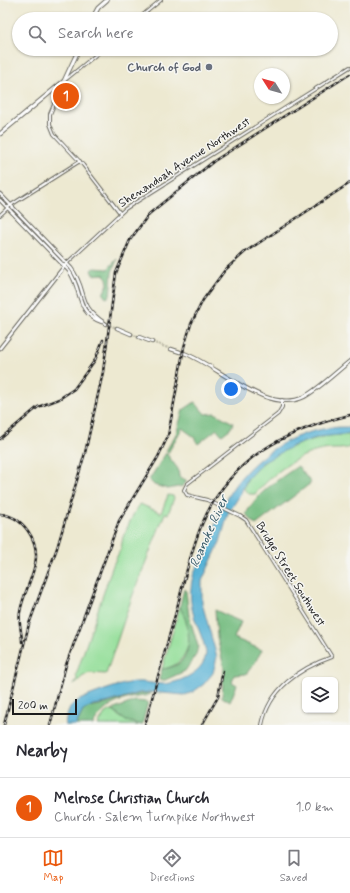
<!DOCTYPE html>
<meta charset="utf-8">
<style>
:root{--surface:#fff;--page:#f2f2f3;--text:#2b2b33;--muted:#7c7c81;--line:#e1e1e2;--accent:#ea580c}
body{margin:0;font-family:Mynerve,sans-serif;background:var(--page);color:var(--text)}
.controls{position:absolute;right:12px;bottom:12px;display:grid;overflow:hidden;border-radius:6px;box-shadow:0 1px 3px #0004}
.controls button{width:36px;height:36px;display:grid;place-items:center;padding:0;border:0;border-bottom:1px solid var(--line);background:var(--surface);color:var(--text);font:20px sans-serif}
.compass{position:absolute;left:254px;top:68px;width:36px;height:36px;border-radius:50%;background:var(--surface);box-shadow:0 1px 3px #0004;rotate:307deg}
.scale{position:absolute;left:12px;bottom:10px;width:65px;box-sizing:border-box;padding-left:4px;border:2px solid #1c1c1c;border-top:0;font-size:11px;line-height:14px;white-space:nowrap;color:#1c1c1c;-webkit-text-stroke:3px #f6f6f2;paint-order:stroke}
.you{position:absolute;left:231px;top:389px;width:14px;height:14px;margin:-10px;border:3px solid #fff;border-radius:50%;background:#1a73e8;box-shadow:0 0 0 6px #1a73e833}
.badge{display:grid;place-items:center;width:26px;height:26px;border-radius:50%;background:var(--accent);color:#fff;font-size:13px;font-weight:700}
.pin{position:absolute;translate:-50% -50%;border:2px solid #fff;box-shadow:0 1px 4px #0006}
.list{margin:0;padding:0;list-style:none}
h2{display:flex;justify-content:space-between;align-items:center;height:52px;margin:0;padding:0 16px;font-size:17px}
h2 small{font-size:13px;font-weight:400;color:var(--muted)}
.list li{display:grid;grid-template-columns:26px 1fr auto;gap:12px;align-items:center;box-sizing:border-box;height:60px;padding:0 16px;border-top:1px solid var(--line)}
.list b{display:block;font-size:15px;white-space:nowrap}
.list p{margin:0;font-size:13px;white-space:nowrap;color:var(--muted)}
.list em{font-size:13px;font-style:normal;color:var(--muted)}
.icon{flex:none;width:22px;height:22px;fill:none;stroke:currentColor;stroke-width:2;stroke-linecap:round;stroke-linejoin:round}
.map{position:relative;flex:none;width:350px;height:725px;overflow:hidden}
.search{position:absolute;background:var(--surface);box-shadow:0 1px 3px #0004;left:12px;right:12px;top:12px;height:44px;display:flex;align-items:center;gap:10px;box-sizing:border-box;padding:0 14px;border-radius:22px;color:var(--muted);font-size:15px}
.sheet{height:112px;background:var(--surface)}
nav{display:flex;justify-content:space-around;align-items:center;box-sizing:border-box;height:56px;border-top:1px solid var(--line);background:var(--surface);font-size:11px;color:var(--muted)}
nav a{display:grid;justify-items:center;gap:2px}
nav .on{color:var(--accent)}
.map>svg:first-child{display:block}
.green{fill:#96df9b;stroke:#597e5c}
.forest{fill:#78be83;stroke:#4a6d50}
.water{fill:#58b2d6;stroke:#3a6779}
.lines{fill:none;stroke-linecap:round;stroke-linejoin:round}
.secondary-tunnel{stroke:#c3c0ad;stroke-width:2.5;stroke-dasharray:2.5 1;stroke-linecap:butt}
.tertiary-casing{stroke:#65645b;stroke-width:4}
.secondary-casing{stroke:#65645b;stroke-width:4.5}
.primary-casing{stroke:#65645b;stroke-width:5}
.tertiary{stroke:#fff;stroke-width:2}
.secondary{stroke:#fff;stroke-width:2.5}
.primary{stroke:#fff;stroke-width:3}
.rail-casing{stroke:#1c1c1c;stroke-width:2.5}
.rail{stroke:#f6f6f2;stroke-width:1;stroke-dasharray:3;stroke-linecap:butt}
.worship-dot{fill:#6b7280;stroke:#f6f6f2;stroke-width:1.5}
.labels{text-anchor:middle;stroke-width:3;stroke-linejoin:round;paint-order:stroke}
.worship-label{font-size:12px;font-weight:bold;fill:#5b616d;stroke:#f6f6f2;text-anchor:end}
.street-label{font-size:12px;fill:#1c1c1c;stroke:#f6f6f2}
.water-label{font-size:13px;font-style:italic;fill:#345866;stroke:#f6f6f2}
</style>
<div class="map">
<svg width="350" height="725" viewBox="0 0 350 725">
<rect width="100%" height="100%" fill="#f6f6f2"/>
<filter id="ink" filterUnits="userSpaceOnUse"><feTurbulence type="fractalNoise" baseFrequency=".025" numOctaves="2"/><feDisplacementMap in="SourceGraphic" scale="8" xChannelSelector="R" yChannelSelector="G"/><feConvolveMatrix kernelMatrix="1 2 1 2 8 2 1 2 1" color-interpolation-filters="sRGB"/></filter>
<filter id="wash" filterUnits="userSpaceOnUse"><feTurbulence type="fractalNoise" baseFrequency=".012" numOctaves="4" result="noise"/><feDisplacementMap in="SourceGraphic" scale="16" xChannelSelector="R" yChannelSelector="G"/><feGaussianBlur stdDeviation="0.9" result="paint"/><feColorMatrix in="noise" values="0 0 0 0 0 0 0 0 0 0 0 0 0 0 0 0 0 1.4 0 .05"/><feComposite in="paint" operator="in"/></filter>
<g filter="url(#wash)">
<rect width="100%" height="100%" fill="#ede9d1"/>
<path class="green" d="M350,435V447L347,448C339,450 331,448 323,450C295,455 273,474 255,494H249L244,489C247,463 297,443 319,438C329,435 340,435 350,435Z
M168,495L173,496L174,498L168,514L165,513L132,597L106,674L89,673L82,677L74,685L77,679L76,675L113,565L121,548L123,537L133,515L140,504L161,513Z
M180,606C196,627 192,666 162,669Z
M112,710L120,717L138,725H98L105,713Z"/>
<path class="forest" d="M117,259L112,272L110,296L106,298L103,294L108,284L107,278L103,274L93,275L91,270L94,268L108,269Z
M195,402L205,414L215,413L233,423L231,428L222,435L217,429L198,444L193,436L182,428L168,453L166,451L176,434L183,410Z
M166,453L178,469L179,477L186,480V482L183,486L168,489L154,485L149,480Z
M298,466L311,483L256,525L246,514C256,493 279,479 298,466Z
M184,589L186,591L189,616L198,646L196,655L185,671L163,681L159,680L162,669C189,667 192,644 186,622C185,617 180,609 180,605C181,600 183,594 184,589Z
M215,610L241,622L234,638L262,650L254,664L246,674L234,675L232,682L237,685L230,702L222,697L224,668L217,637Z
M152,693C148,696 143,696 137,697C117,700 103,707 93,725H76L83,711L87,707L106,704L139,694Z
M135,701L148,702L142,725L126,721L112,710Z"/>
<path class="water" d="M350,427V434L319,437L293,446L262,463L247,479L240,495L228,514L220,542L202,581V603L217,657L213,673L204,684L193,692L185,695L150,692L139,693L106,703L93,705L83,711L76,725H65C66,718 68,710 72,705C78,698 125,682 135,682C144,681 153,684 163,684C180,683 206,671 206,652C201,629 188,613 191,588C193,566 201,563 208,546C214,531 217,515 225,501C249,456 299,425 350,427Z"/>
</g>
<g filter="url(#ink)">
<g class="lines">
<path class="secondary-tunnel" d="M106,324L117,328
M131,334L139,337
M152,342L171,349"/>
<defs>
<path id="tertiary" d="M138,19L161,0
M103,49L64,81L50,114V124L54,134L83,165L120,213
M0,215L11,205L80,161
M67,263L125,209L350,67
M262,725C269,689 300,668 332,657L246,520L240,516L207,500L187,495L184,490L187,484L278,414L282,407V400"/>
<path id="secondary" d="M0,194L71,268C89,292 75,304 106,324
M0,200L69,271C83,290 75,313 102,322
M117,328L131,334
M139,337L152,342
M0,348L67,263
M171,349L180,352
M184,353C217,365 267,415 304,397C320,388 335,373 350,361"/>
<path id="primary" d="M92,19L98,8L107,0
M0,134L64,81L79,49"/>
</defs>
<use href="#tertiary" class="tertiary-casing"/>
<use href="#secondary" class="secondary-casing"/>
<use href="#primary" class="primary-casing"/>
<use href="#tertiary" class="tertiary"/>
<use href="#secondary" class="secondary"/>
<use href="#primary" class="primary"/>
<defs>
<path id="rail" d="M0,439L38,407L59,399L74,389L95,360L103,340
M0,514C12,515 21,521 28,531C48,559 25,583 20,612C18,622 22,632 22,642
M4,725L29,624L57,548L85,453L103,372L116,273L130,240L149,214L214,161L350,74
M50,725L66,665L119,521L158,457L168,436L184,347L191,324L203,300L225,270L245,252L350,183
M145,725C155,686 166,647 177,608C184,580 191,550 202,524C230,458 284,431 350,415
M202,725L218,697L223,671"/>
</defs>
<use href="#rail" class="rail-casing"/>
<use href="#rail" class="rail"/>
</g>
</g>
<circle class="worship-dot" cx="209" cy="67" r="4"/>
<g class="labels">
<g class="worship-label">
<text x="201" y="71">Church of God</text>
</g>
<g class="street-label">
<text transform="translate(184 162) rotate(-33)" y="4">Shenandoah Avenue Northwest</text>
<text transform="translate(291 574) rotate(58)" y="4">Bridge Street Southwest</text>
</g>
<g class="water-label">
<text transform="translate(208 531) rotate(-66)" y="5">Roanoke River</text>
</g>
</g>
</svg>
<div class="controls">
<button><svg class="icon" aria-label="layers" viewBox="0 0 24 24"><path d="M12 4l9 5-9 5-9-5zM3 14l9 5 9-5"/></svg></button>
</div>
<svg class="compass" viewBox="-18 -18 36 36"><path d="M0-13l5 13h-10z" fill="#e53935"/><path d="M0 13l5-13h-10z" fill="#7c7c81"/></svg>
<div class="scale">200 m</div>
<div class="you"></div>
<div class="pin badge" style="left:66px;top:96px">1</div>
<div class="search"><svg class="icon" aria-label="search" viewBox="0 0 24 24"><circle cx="10" cy="10" r="6"/><path d="M15 15l6 6"/></svg>Search here</div>
</div>
<section class="sheet">
<h2>Nearby<small></small></h2>
<ul class="list">
<li><span class="badge">1</span><div><b>Melrose Christian Church</b><p>Church · Salem Turnpike Northwest</p></div><em>1.0 km</em></li>
</ul>
</section>
<nav>
<a class="on"><svg class="icon" aria-label="map" viewBox="0 0 24 24"><path d="M3 6l6-2 6 2 6-2v14l-6 2-6-2-6 2zM9 4v14M15 6v14"/></svg>Map</a>
<a><svg class="icon" aria-label="directions" viewBox="0 0 24 24"><path d="M12 3l9 9-9 9-9-9zM9 14v-3h6M13 9l2 2-2 2"/></svg>Directions</a>
<a><svg class="icon" aria-label="saved" viewBox="0 0 24 24"><path d="M7 4h10v16l-5-4-5 4z"/></svg>Saved</a>
</nav>
